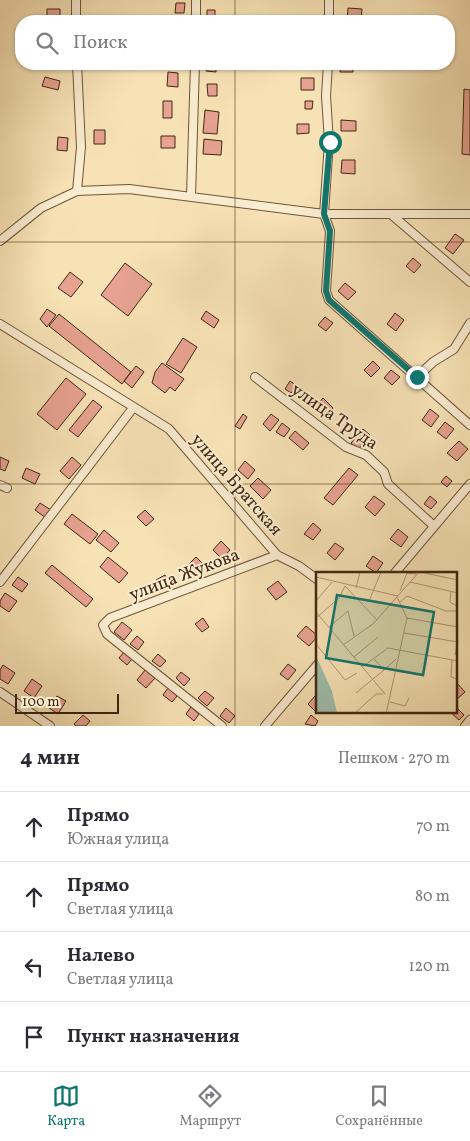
<!DOCTYPE html>
<html lang="ru">
<meta charset="utf-8">
<style>
:root{--surface:#fff;--page:#f2f2f3;--text:#2b2b33;--muted:#7c7c81;--line:#e1e1e2;--accent:#0f766e}
body{margin:0;font-family:Vollkorn,serif;background:var(--page);color:var(--text)}
.scale{position:absolute;left:15px;bottom:12px;width:104px;box-sizing:border-box;padding-left:5px;border:2px solid #402810;border-top:0;font-size:14px;line-height:18px;white-space:nowrap;color:#402810;-webkit-text-stroke:4px #faecd0;paint-order:stroke}
.stop{position:absolute;width:15px;height:15px;margin:-11px;border:4px solid #0f766e;border-radius:50%;background:#fff}
.stop.end{background:#0f766e;border-color:#fff;box-shadow:0 1px 5px #0008}
.list{margin:0;padding:0;list-style:none}
h2{display:flex;justify-content:space-between;align-items:center;height:65px;margin:0;padding:0 20px;font-size:21px}
h2 small{font-size:16px;font-weight:400;color:var(--muted)}
.list li{display:grid;grid-template-columns:32px 1fr auto;gap:15px;align-items:center;box-sizing:border-box;height:70px;padding:0 20px;border-top:1px solid var(--line)}
.list b{display:block;font-size:19px;white-space:nowrap}
.list p{margin:0;font-size:16px;white-space:nowrap;color:var(--muted)}
.list em{font-size:16px;font-style:normal;color:var(--muted)}
.icon{flex:none;width:28px;height:28px;fill:none;stroke:currentColor;stroke-width:2;stroke-linecap:round;stroke-linejoin:round}
.map{position:relative;flex:none;width:470px;height:726px;overflow:hidden}
.search{position:absolute;background:var(--surface);box-shadow:0 1px 4px #0004;left:15px;right:15px;top:15px;height:55px;display:flex;align-items:center;gap:12px;box-sizing:border-box;padding:0 18px;border-radius:20px;color:var(--muted);font-size:19px}
.sheet{height:345px;background:var(--surface)}
nav{display:flex;justify-content:space-around;align-items:center;box-sizing:border-box;height:70px;border-top:1px solid var(--line);background:var(--surface);font-size:14px;color:var(--muted)}
nav a{display:grid;justify-items:center;gap:2px}
nav .on{color:var(--accent)}
.map>svg:first-child{display:block}
.building{fill:#e7a291;stroke:#402810}
.lines{fill:none;stroke-linecap:round;stroke-linejoin:round}
.street-casing{stroke:#6e563a;stroke-width:10}
.street{stroke:#faecd0;stroke-width:8}
.route{stroke:#0f766e;stroke-width:6}
.grid{fill:none;stroke:#402810;stroke-width:1;stroke-opacity:0.55}
.labels{text-anchor:middle;stroke-width:4;stroke-linejoin:round;paint-order:stroke}
.street-label{font-size:18px;fill:#402810;stroke:#faecd0}
.inset-road{fill:none;stroke:#ae9874;stroke-width:1}
.view{fill:#0f766e;fill-opacity:0.15;stroke:#0f766e;stroke-width:2.5}
.inset-edge{fill:none;stroke:#402810;stroke-width:2.5}
</style>
<div class="map">
<svg width="470" height="726" viewBox="0 0 470 726">
<rect width="100%" height="100%" fill="#f7e2b6"/>
<filter id="stains"><feTurbulence type="fractalNoise" baseFrequency=".004" numOctaves="4"/><feColorMatrix values="0 0 0 0 .2 0 0 0 0 .09 0 0 0 0 .02 0 0 0 .5 -.17"/></filter>
<radialGradient id="worn" r=".72"><stop offset=".6" stop-color="#630" stop-opacity="0"/><stop offset="1" stop-color="#630" stop-opacity=".3"/></radialGradient>
<path class="building" d="M176,3H185L184,13H175Z
M348,8L362,9L361,21H347Z
M47,9H60V21H47Z
M207,10H215V21H207Z
M207,64H216V72L206,71Z
M341,64H353V72H340Z
M168,72L178,73V87L167,86Z
M45,77L60,81L58,90L42,86Z
M301,78H314V90H301Z
M207,84H217V96H208Z
M464,89L470,90V155L462,154Z
M163,101H172V118H163Z
M305,101H313L312,109H305Z
M205,110L219,112L217,134L203,133Z
M341,120L356,121V131H341Z
M297,124H309V133L297,134Z
M94,130H105V144H94Z
M161,136H175V148H161Z
M58,137L68,138L67,151L57,150Z
M204,139L222,141L221,155L203,154Z
M342,160H355V174L341,173Z
M455,234L464,240L453,254L445,248Z
M413,258L421,265L414,273L406,266Z
M125,263L152,284L128,316L101,295Z
M70,272L83,282L71,297L58,288Z
M345,283L356,292L348,300L338,291Z
M47,309L56,315L47,327L40,319Z
M206,311L219,320L214,328L201,319Z
M395,313L404,320L396,331L387,324Z
M59,314L131,372L122,384L49,326Z
M325,317L333,323L326,331L318,325Z
M183,338L197,347L181,373L166,364Z
M373,361L380,368L371,377L364,370Z
M162,363L184,379L175,391L170,387L165,393L152,383L155,372Z
M136,366L144,372L132,388L124,381Z
M391,370L400,377L392,385L384,378Z
M66,378L86,394L57,430L37,414Z
M290,381L297,386L291,393L285,389Z
M323,398L333,408L328,414L318,404Z
M93,400L102,407L78,437L69,430Z
M430,409L439,416L431,427L422,420Z
M243,414L247,417L240,429L235,426Z
M271,414L279,420L270,431L263,424Z
M445,422L454,429L446,439L437,432Z
M282,423L290,429L284,437L276,432Z
M363,429L370,435L358,450L351,443Z
M295,431L309,443L303,450L289,438Z
M459,441L468,449L457,461L447,453Z
M0,457L9,461L5,471L0,469Z
M72,457L81,465L69,479L60,471Z
M245,461L255,470L248,479L238,470Z
M26,468L40,474L35,484L22,478Z
M349,468L358,475L333,505L324,498Z
M446,476L452,481L447,487L441,482Z
M258,478L271,490L263,499L250,486Z
M374,496L385,504L375,516L365,507Z
M430,496L437,502L431,509L424,504Z
M40,503L51,510L46,518L35,510Z
M145,510L154,519L146,526L137,517Z
M72,514L98,534L90,544L64,524Z
M313,523L321,530L313,540L304,534Z
M398,529L408,537L401,547L390,539Z
M104,530L119,543L111,552L96,540Z
M221,541L230,550L222,559L213,550Z
M335,543L344,549L335,560L327,553Z
M373,556L383,563L376,573L366,566Z
M108,557L128,573L119,583L100,567Z
M196,557L205,566L196,575L187,566Z
M52,565L93,599L86,607L45,573Z
M165,575L171,584L162,590L156,580Z
M18,577L28,584L22,592L12,585Z
M278,581L287,592L276,600L267,589Z
M5,593L17,601L9,612L0,606V601Z
M203,618L209,627L202,632L195,624Z
M122,622L132,630L124,640L114,632Z
M306,626L318,636L309,646L297,636Z
M137,636L144,642L138,650L130,644Z
M124,652L132,659L127,665L119,658Z
M158,654L166,661L160,667L152,661Z
M288,664L296,670L288,680L280,674Z
M3,665L15,673L8,684L0,679V670Z
M145,670L155,678L146,688L137,680Z
M181,672L190,679L184,686L176,678Z
M32,679L42,686L34,698L24,691Z
M456,682L465,692L456,700Z
M168,688L177,696L172,702L163,695Z
M205,691L214,698L207,706L198,698Z
M57,696L66,701L58,714L49,708Z
M315,696L318,699L317,713L308,704Z
M191,707L199,714L194,721L186,714Z
M456,707L464,715L459,720L450,712H456Z
M226,708L235,716L229,723L220,716Z
M83,715L90,721L86,726H76L74,724Z
M311,715L318,721L315,726L305,724Z"/>
<g class="lines">
<defs>
<path id="street" d="M76,0V21
M329,0V21
M196,21V0
M77,64L81,147L77,191
M328,64L326,96L329,142L324,214L330,231L326,291L329,300L470,425
M191,196L195,64
M393,216L470,282
M0,241L41,208L77,191L129,189L324,214H470
M0,324L169,429L277,555L299,566L318,580
M255,377L346,447L366,455L384,472L388,484L434,526
M417,377L433,362L454,349L470,323
M0,485L7,488
M394,574L470,484
M0,582L133,408
M0,692L50,726
M222,726L107,634L103,625L110,618L277,555
M265,726L318,664
M465,726L470,720"/>
</defs>
<use href="#street" class="street-casing"/>
<use href="#street" class="street"/>
</g>
<g class="lines">
<path class="route" d="M330,142L324,214L330,231L326,291L329,300L417,377"/>
</g>
<path class="grid" d="M235,0V21M235,64V726M0,242H470M0,484H470"/>
<g class="labels">
<g class="street-label">
<text transform="translate(335 416) rotate(35)" y="6">улица Труда</text>
<text transform="translate(237 484) rotate(49)" y="6">улица Братская</text>
<text transform="translate(184 574) rotate(-21)" y="6">улица Жукова</text>
</g>
</g>
<g transform="translate(316 572)">
<rect width="141" height="141" fill="#f7e2b6"/>
<path d="M0,84L16,119L21,141H0Z" fill="#9dbeac"/>
<path class="inset-road" d="M104,0L142,8M0,5L82,24M94,10L142,21M29,14L61,48M40,16L44,0M84,19L91,1L100,2M135,19L134,30L142,35M0,29L16,10M53,29L65,0M84,30L91,24L130,39H142M0,40L69,122M0,46L23,26L29,14M91,46L142,55M13,55L32,39L38,64M88,61L142,70M0,72L29,108L41,101M27,73L57,52L103,0M139,83L142,68M38,85L62,65M58,87L68,98L80,87M136,88L135,105L142,107M46,95L72,76L142,89M40,121L68,98M74,130L89,134L93,126M38,142L60,122H67M70,142L91,46L81,25"/>
<path class="view" d="M21,23L118,40L107,103L10,86Z"/>
<rect width="141" height="141" class="inset-edge"/>
</g>
<rect width="100%" height="100%" filter="url(#stains)"/>
<rect width="100%" height="100%" fill="url(#worn)"/>
</svg>
<div class="scale">100 m</div>
<div class="stop" style="left:330px;top:142px"></div>
<div class="stop end" style="left:417px;top:377px"></div>
<div class="search"><svg class="icon" aria-label="search" viewBox="0 0 24 24"><circle cx="10" cy="10" r="6"/><path d="M15 15l6 6"/></svg>Поиск</div>
</div>
<section class="sheet">
<h2>4 мин<small>Пешком · 270 m</small></h2>
<ul class="list">
<li><svg class="icon" aria-label="ahead" viewBox="0 0 24 24"><path d="M12 20V5M6 11l6-6 6 6"/></svg><div><b>Прямо</b><p>Южная улица</p></div><em>70 m</em></li>
<li><svg class="icon" aria-label="ahead" viewBox="0 0 24 24"><path d="M12 20V5M6 11l6-6 6 6"/></svg><div><b>Прямо</b><p>Светлая улица</p></div><em>80 m</em></li>
<li><svg class="icon" aria-label="left" viewBox="0 0 24 24"><path d="M17 20v-9H6M10 6l-5 5 5 5"/></svg><div><b>Налево</b><p>Светлая улица</p></div><em>120 m</em></li>
<li><svg class="icon" aria-label="arrive" viewBox="0 0 24 24"><path d="M6 21V4h12l-3 4 3 4H6"/></svg><div><b>Пункт назначения</b></div></li>
</ul>
</section>
<nav>
<a class="on"><svg class="icon" aria-label="map" viewBox="0 0 24 24"><path d="M3 6l6-2 6 2 6-2v14l-6 2-6-2-6 2zM9 4v14M15 6v14"/></svg>Карта</a>
<a><svg class="icon" aria-label="directions" viewBox="0 0 24 24"><path d="M12 3l9 9-9 9-9-9zM9 14v-3h6M13 9l2 2-2 2"/></svg>Маршрут</a>
<a><svg class="icon" aria-label="saved" viewBox="0 0 24 24"><path d="M7 4h10v16l-5-4-5 4z"/></svg>Сохранённые</a>
</nav>
